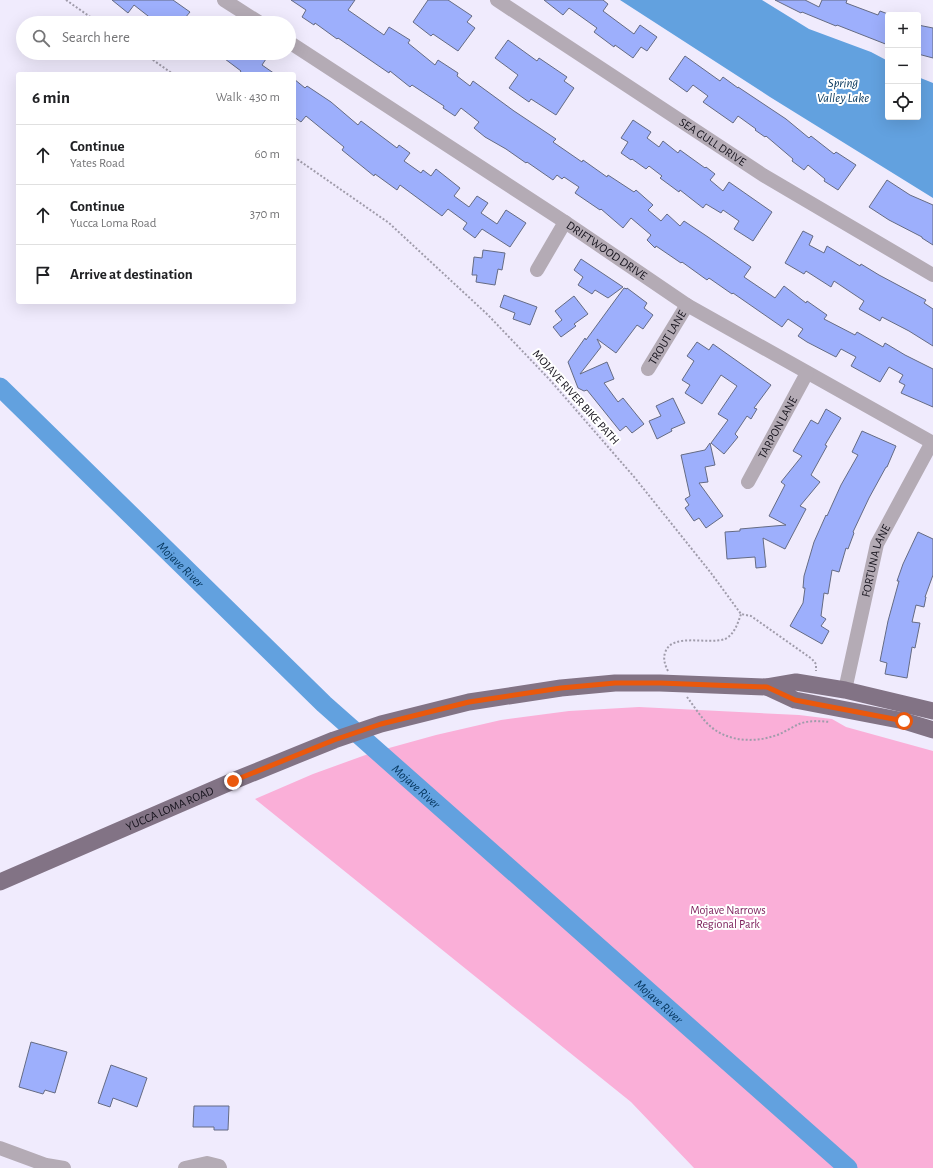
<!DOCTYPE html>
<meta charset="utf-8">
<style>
:root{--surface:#fff;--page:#f6f6f6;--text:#202124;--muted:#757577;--line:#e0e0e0}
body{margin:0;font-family:"Alegreya Sans",sans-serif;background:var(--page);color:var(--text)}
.controls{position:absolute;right:12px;top:12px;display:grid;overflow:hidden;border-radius:4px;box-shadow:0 4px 16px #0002}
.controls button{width:36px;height:36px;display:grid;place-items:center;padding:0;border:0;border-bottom:1px solid var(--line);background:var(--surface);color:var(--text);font:20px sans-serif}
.stop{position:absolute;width:12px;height:12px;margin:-9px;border:3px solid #ea580c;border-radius:50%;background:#fff}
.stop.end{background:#ea580c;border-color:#fff;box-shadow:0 1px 4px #0008}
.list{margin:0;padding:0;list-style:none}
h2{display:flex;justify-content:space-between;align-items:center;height:52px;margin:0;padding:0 16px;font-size:17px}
h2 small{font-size:13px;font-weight:400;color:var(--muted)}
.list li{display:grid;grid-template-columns:26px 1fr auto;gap:12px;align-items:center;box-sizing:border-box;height:60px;padding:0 16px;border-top:1px solid var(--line)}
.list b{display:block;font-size:15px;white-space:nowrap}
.list p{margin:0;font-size:13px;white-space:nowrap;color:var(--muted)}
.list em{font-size:13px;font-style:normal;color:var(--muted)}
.icon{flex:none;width:22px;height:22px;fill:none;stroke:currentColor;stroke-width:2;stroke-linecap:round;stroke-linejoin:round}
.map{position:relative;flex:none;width:933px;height:1168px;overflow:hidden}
.search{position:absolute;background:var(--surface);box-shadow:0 4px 16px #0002;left:16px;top:16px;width:280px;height:44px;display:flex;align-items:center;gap:10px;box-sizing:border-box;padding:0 14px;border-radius:22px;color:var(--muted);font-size:15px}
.panel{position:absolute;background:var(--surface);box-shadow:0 4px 16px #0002;left:16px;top:72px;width:280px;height:232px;border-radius:4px}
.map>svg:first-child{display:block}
.green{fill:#faafd8}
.water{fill:#62a1df}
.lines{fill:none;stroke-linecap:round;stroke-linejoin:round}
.river{stroke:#62a1df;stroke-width:19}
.building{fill:#9daffc;stroke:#656b83}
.path{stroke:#a09cab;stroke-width:2;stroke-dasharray:2 2;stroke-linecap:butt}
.minor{stroke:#b4abb5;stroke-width:14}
.major{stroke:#827385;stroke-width:17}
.route{stroke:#ea580c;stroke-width:5}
.labels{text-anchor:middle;stroke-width:4;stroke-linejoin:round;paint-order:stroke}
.street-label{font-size:12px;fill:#17141e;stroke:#fff}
.park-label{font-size:12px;fill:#7a1c59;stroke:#fff}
.water-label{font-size:13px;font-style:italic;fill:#03345b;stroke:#fff}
</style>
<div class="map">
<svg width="933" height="1168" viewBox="0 0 933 1168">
<rect width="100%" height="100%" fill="#f0ebfd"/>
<path class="green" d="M639,707L799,715L832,719L846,727L933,751V1168H694L631,1102L255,799L313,774L371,753L436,735L501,720L569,711Z"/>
<path class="water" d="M620,0H762L809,29L871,52L888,61V117H918V77L933,83V198L770,97Z"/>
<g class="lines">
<path class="river" id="s1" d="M0,387L324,704L848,1168"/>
</g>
<path class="building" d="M112,0H173L190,12L185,18L192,23H157L134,5L128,13Z
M291,0H355L348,10L384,35L389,27L410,40L408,43L435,65L438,60L458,73L457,76L470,86L473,81L514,111L556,139L553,142L582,162L583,160L607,177L608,175L634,192L636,190L653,205L648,210L661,221L667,214L680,226L684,221L708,237L751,267L744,277L775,298L784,286L806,303L807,301L827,315L824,319L855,335L857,332L883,347L885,343L905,355L933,369V407L901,393L905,385L899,382L903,375L889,367L880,382L851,366L856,357L841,349L836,357L807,342L798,336L803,329L788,319L782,327L733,293L732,294L709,278L707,280L682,262L681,263L656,246L655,248L647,240L651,235L631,218L623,228L601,209L600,210L575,193L579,187L564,177L562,179L557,175L553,180L527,162L526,163L506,149L485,137L474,128L479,122L461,108L455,116L443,108L444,106L412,85L410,87L390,71L389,73L338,38L337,39L315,23L314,25L302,17L306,10Z
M428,0H448L472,16L467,22L475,28L458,51L433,34L431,36L413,22Z
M544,0H603L608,4L603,11L634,34L640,25L657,37L647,51L641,47L633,58L615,45L614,47L594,32L597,28L569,8L563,15Z
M775,0H805L819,7L822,0H847L846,3L878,15L880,11L888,14V45L837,25L836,26L802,12L801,13Z
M918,25L933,28V58L918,54Z
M508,40L537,61L539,58L567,77L564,81L574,88L556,115L531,99L529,102L509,88L518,75L495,58Z
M217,53H256L266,59L262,65L275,74H239L241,71Z
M685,56L720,81L723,77L738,88V87L786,119L809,138L811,136L834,154L836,152L856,165L838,190L824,181L825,179L808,165L804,170L792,161L793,159L766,136L765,137L755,130L756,129L738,116L733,123L703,102L708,96L693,85L687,92L669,79Z
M294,79L305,88L307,86L331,102L358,125L361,121L397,148L399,145L410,153L404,161L421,173L423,170L431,176L436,169L460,188L454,196L469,207L477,196L488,203L481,213L497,224L506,210L526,223L510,247L482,229L475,238L463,229L467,223L448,209L442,216L400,185L397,190L375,174L374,176L342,150L344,147L306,116L301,122L294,117Z
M633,120L651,132L647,138L659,147L663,141L678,153L680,150L705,168L706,167L715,174L710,180L723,191L729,182L772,212L753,241L734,229L739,221L723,210L721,213L706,204L703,208L680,190L679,192L660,178L662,176L649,166L646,169L632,159L631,160L621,153L628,142L621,138Z
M887,180L910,195L933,205V245L922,238V237L889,220L869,207Z
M803,231L813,236L809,245L824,253L827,246L860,266L861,264L879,275L926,300L924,303L933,309V346L909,331L882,317L880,321L859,309L864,301L834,281L831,287L806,271L804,274L785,263Z
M483,250L505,253L502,270L498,269L495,285L476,282L477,275H472L474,257L482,258Z
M581,259L623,287L608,298L595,290L592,294L578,285L583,277L574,270Z
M624,288L627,289V288L647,303L644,308L653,315L643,329L637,325L616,353L597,339L601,347L580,374L607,362L614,379L604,383L618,402L623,398L644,424L632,433L626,426L620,431L587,390L584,391L578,388L568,362L585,338L586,340Z
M504,295L537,307L530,325L513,319L515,313L500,307Z
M574,296L588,314L574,324L576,326L561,337L553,327L562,320L555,311Z
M697,342L709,350L713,344L771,385L754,408L757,409L751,419L747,416L735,434L738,437L724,454L711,443L728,420L718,414L737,386L721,375L702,404L685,393L690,385L682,380L694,361L687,356Z
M673,398L685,423L671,429L672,431L657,439L649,421L661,416L656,406Z
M826,409L841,418L825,445L827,446L811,475L820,482L800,506L806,509L785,549L763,538L766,567L756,568L755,557L727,559L725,532L740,531V529L786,525L769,516L785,485L781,482L802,456L793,451L811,420L818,424Z
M862,431L896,446L887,467H886L869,498L853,532L854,533L848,549L846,548L839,572L832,570L828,594L824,593L821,616L826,619L821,626L829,631L822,644L790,626L803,603L805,588H803L804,576L814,542L826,515L827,516L841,485L858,455L852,452Z
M710,443L715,465L705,467L708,482L699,483L723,516L706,528L699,518L694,521L685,508L689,505L685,499L690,496L681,455L705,450Z
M918,532L933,539V575L925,597H926L924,607L916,605L912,622L920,623L915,648L912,647L907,678L885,674L887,663L880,661L888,621L899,581H897L903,564Z
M31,1042L67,1052L55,1093L45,1090L43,1094L19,1087Z
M111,1065L147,1078L137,1107L113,1098L110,1107L98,1103Z
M194,1106H229L228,1130H214V1127H193Z"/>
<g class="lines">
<path class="path" d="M66,0L99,23
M143,53L173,74
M294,157L389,223L488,315L550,380L635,478L711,573L741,614L751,616L812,659L816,664V671
M668,671C665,665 663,659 665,653C671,632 708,645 725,639C734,635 738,623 741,614
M687,697C694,706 701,718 710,726C728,742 755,743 777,735C785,732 792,727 799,724C809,720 820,721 830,722"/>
<g class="minor">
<path d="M224,0L260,23"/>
<path id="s2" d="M497,0L763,175L933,275"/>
<path id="s3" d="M289,42L565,222L687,305L933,443"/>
<path d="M537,270L565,222"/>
<path id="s4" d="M648,369L687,305"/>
<path id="s5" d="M748,482L807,373"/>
<path id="s6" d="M845,690L877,544L932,442"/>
<path d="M0,1148L46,1165L64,1168"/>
<path d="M185,1168L207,1163L219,1166L220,1168"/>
</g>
<g class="major">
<path d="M767,687L795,700L904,721L933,730"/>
<path id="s7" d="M0,882L233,781L334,740L381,724L469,702L561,688L615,683H660L767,687L796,682L845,690L933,711"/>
</g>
</g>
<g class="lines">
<path class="route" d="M233,781L334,740L381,724L469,702L561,688L615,683H660L767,687L795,700L904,721"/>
</g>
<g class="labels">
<g class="street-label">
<text dy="4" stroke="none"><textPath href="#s2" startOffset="258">SEA GULL DRIVE</textPath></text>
<text dy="4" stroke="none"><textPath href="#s3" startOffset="380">DRIFTWOOD DRIVE</textPath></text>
<text dy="4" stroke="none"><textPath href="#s4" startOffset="37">TROUT LANE</textPath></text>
<text transform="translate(576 397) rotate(48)" y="4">MOJAVE RIVER BIKE PATH</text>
<text dy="4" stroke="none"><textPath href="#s5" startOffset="62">TARPON LANE</textPath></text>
<text dy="4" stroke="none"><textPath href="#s6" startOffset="133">FORTUNA LANE</textPath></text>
<text dy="4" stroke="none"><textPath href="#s7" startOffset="185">YUCCA LOMA ROAD</textPath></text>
</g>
<g class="park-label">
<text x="728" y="914">Mojave Narrows<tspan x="728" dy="14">Regional Park</tspan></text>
</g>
<g class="water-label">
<text x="843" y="87">Spring<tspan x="843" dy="15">Valley Lake</tspan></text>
<text dy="5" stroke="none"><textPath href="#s1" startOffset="253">Mojave River</textPath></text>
<text dy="5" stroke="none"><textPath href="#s1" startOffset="577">Mojave River</textPath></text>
<text dy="5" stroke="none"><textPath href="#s1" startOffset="901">Mojave River</textPath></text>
</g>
</g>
</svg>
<div class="controls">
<button>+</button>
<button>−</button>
<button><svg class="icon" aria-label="locate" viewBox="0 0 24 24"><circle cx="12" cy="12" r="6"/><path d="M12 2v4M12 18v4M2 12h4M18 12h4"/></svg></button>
</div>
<div class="stop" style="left:904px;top:721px"></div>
<div class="stop end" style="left:233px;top:781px"></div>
<div class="search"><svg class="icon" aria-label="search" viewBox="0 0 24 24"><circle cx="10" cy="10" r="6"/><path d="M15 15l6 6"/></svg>Search here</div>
<section class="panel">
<h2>6 min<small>Walk · 430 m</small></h2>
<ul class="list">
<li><svg class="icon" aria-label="ahead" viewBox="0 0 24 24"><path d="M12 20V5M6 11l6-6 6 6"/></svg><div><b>Continue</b><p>Yates Road</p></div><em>60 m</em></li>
<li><svg class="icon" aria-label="ahead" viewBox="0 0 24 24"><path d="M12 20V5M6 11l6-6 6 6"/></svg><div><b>Continue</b><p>Yucca Loma Road</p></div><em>370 m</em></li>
<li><svg class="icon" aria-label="arrive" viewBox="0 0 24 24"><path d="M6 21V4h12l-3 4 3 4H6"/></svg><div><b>Arrive at destination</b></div></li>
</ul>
</section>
</div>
